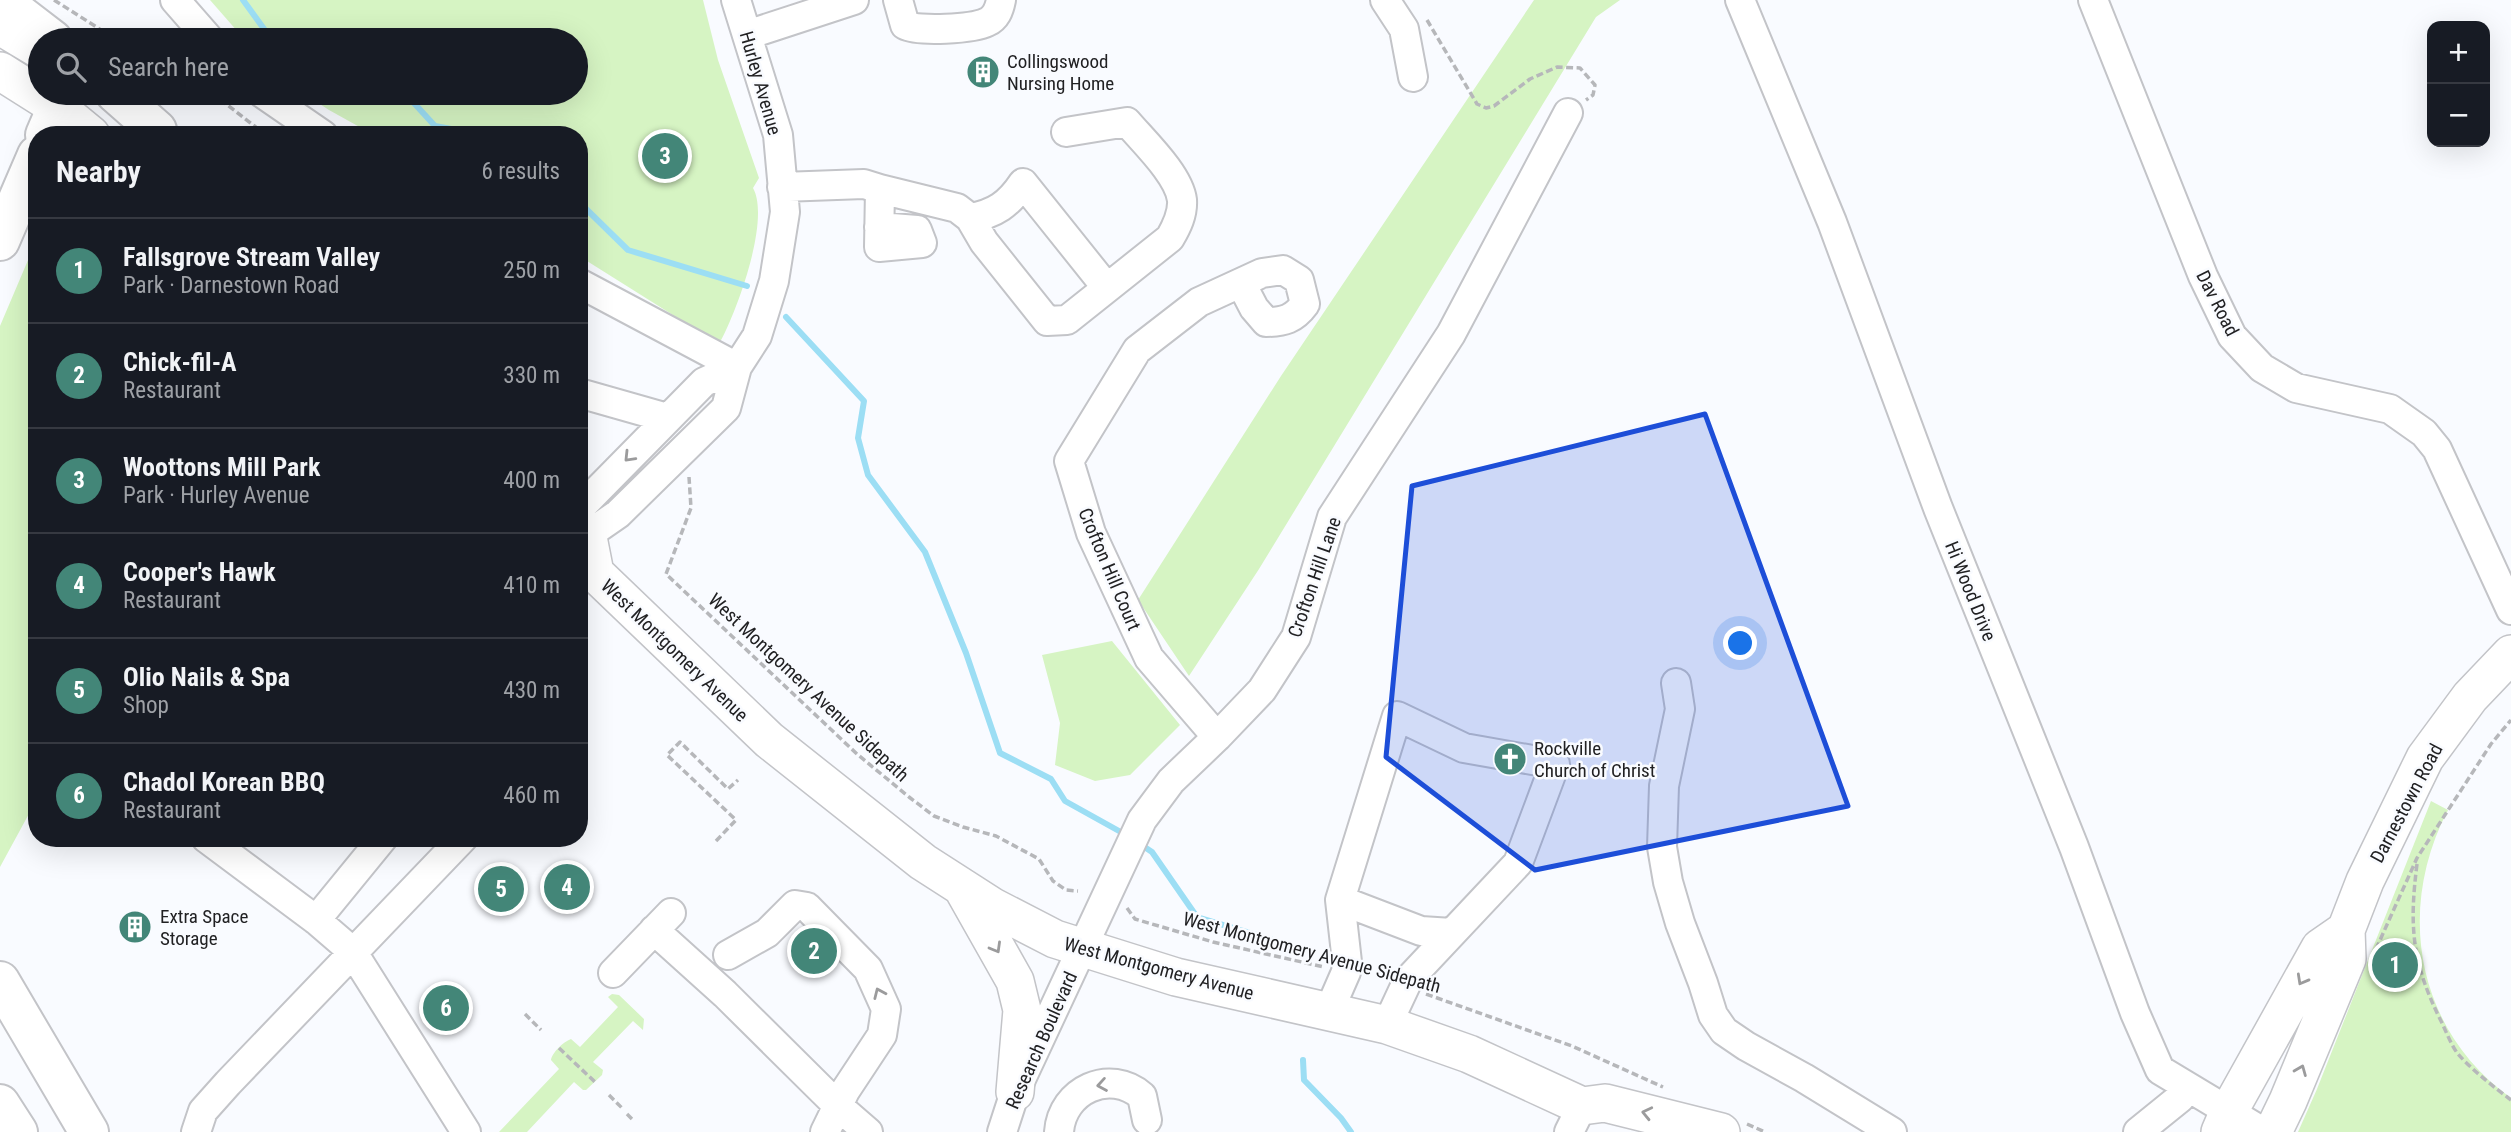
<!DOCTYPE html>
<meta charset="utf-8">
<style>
:root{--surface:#171b24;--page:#242831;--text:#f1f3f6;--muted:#9ea1a6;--line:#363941;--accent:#438678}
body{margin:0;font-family:"Roboto Condensed",sans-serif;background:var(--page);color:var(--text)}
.controls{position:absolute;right:21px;top:21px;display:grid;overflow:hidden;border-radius:14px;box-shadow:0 7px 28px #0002}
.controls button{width:63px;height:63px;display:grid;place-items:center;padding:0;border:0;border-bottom:2px solid var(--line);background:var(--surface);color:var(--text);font:35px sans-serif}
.you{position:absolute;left:1741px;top:644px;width:24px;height:24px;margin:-18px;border:5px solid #fff;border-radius:50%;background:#1a73e8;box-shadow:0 0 0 10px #1a73e833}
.badge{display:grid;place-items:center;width:46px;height:46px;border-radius:50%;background:var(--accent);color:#fff;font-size:23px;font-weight:700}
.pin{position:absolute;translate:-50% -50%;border:4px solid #fff;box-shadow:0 2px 7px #0006}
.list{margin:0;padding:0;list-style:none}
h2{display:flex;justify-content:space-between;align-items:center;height:91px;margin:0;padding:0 28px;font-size:30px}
h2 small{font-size:23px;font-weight:400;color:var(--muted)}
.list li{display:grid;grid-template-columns:46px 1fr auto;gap:21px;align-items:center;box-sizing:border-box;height:105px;padding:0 28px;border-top:2px solid var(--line)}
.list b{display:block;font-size:26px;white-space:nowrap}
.list p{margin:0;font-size:23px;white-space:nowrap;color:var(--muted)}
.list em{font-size:23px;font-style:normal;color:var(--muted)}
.icon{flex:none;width:38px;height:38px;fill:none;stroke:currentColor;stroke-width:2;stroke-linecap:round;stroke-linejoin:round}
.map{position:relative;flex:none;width:2511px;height:1132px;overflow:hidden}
.search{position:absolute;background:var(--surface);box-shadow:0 7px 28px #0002;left:28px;top:28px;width:560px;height:77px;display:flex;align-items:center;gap:18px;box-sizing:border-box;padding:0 24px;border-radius:38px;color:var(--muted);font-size:26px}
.panel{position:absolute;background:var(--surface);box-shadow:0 7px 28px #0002;left:28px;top:126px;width:560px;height:721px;border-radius:28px}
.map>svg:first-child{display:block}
.green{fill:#d6f4c3}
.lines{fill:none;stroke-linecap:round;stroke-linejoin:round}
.stream{stroke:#9cdef4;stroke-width:6}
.minor-casing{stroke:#c3c4c8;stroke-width:32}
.major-casing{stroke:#c3c4c8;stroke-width:40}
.highway-casing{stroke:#c3c4c8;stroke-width:42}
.path{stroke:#b6b7ba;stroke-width:3.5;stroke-dasharray:7 3.5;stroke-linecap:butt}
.minor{stroke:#fff;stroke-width:28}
.major{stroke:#fff;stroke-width:37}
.highway{stroke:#fff;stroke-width:38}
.oneway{stroke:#9b9b9c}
.marked{fill:#1d4ed8;fill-opacity:0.2;stroke:#1d4ed8;stroke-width:5;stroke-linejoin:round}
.labels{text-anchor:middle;stroke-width:5;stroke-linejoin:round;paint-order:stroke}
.poi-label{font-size:19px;fill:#212123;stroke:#f9fbff;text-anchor:start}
.street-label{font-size:19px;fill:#212123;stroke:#f9fbff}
</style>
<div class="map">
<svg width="2511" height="1132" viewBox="0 0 2511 1132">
<rect width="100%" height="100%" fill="#f9fbff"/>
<path class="green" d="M210,0H703L718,60L759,178L753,188C771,220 736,314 719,344L579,256V135H374L329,110L303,93H576V40H245Z
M1534,0H1620L1596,17L1259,569L1189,676L1138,600L1281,376Z
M37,239V799L0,867V326Z
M1112,641L1180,725L1130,775L1095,781L1055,765L1060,723L1042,655Z
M2431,801L2448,810C2395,911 2417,1031 2511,1098V1132H2298L2317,1089Z
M612,994L619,995L644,1019L643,1030L633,1021L593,1062L603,1070L602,1075L586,1090H583L574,1082L527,1132H499L559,1069L551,1060C552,1053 563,1042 571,1039L580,1047L618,1007L608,997Z"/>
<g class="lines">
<path class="stream" d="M243,0L272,40
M393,93L413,102L435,126L484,135
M579,202L628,250L747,286
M786,317L864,401L858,438L868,475L925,552L966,653L1000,753L1051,779L1065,801L1128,836
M1140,844L1152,852L1197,917L1286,944
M1303,1060L1304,1080L1341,1118L1351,1132"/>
<defs>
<path id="minor" d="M175,0L210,40
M898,0L905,25C918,32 973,29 987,22C996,18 999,10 1001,0
M1385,0L1404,29L1413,77
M1740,0L1832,222L1938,508L2074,847L2135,1013L2160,1070L2263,1132
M2093,0L2203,276L2232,336L2262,368L2296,388L2390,409L2424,433L2437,449L2511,610
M747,35L854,0
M262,93L323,135
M782,187L864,184L880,189L879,247L922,243L917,230L879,227
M880,189L957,208L970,218L984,242L1047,321L1067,320L1170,238C1177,226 1183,214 1182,200C1179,175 1144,142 1127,122L1066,132
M970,218C995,214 1009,204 1023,183L1107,288
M579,283L737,367
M579,393L667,418
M579,509L704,382L737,367
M579,541L618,514L726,408L737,367L757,336L774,281L785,212L778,135L736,0
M1676,683L1680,709L1664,786L1662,847L1668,882L1680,923L1703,983L1713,1015L1724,1031L1746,1046L1804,1078L1892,1132
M1217,737L1149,658L1091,533L1069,461L1137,350L1199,302L1262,273L1283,270L1299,280L1305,304C1294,319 1284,322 1266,322L1254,308L1241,283
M206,838L316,920L352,951L466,1132
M1340,900L1421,931L1452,933
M316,920L383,838
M654,930L725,994L838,1106L868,1132
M728,955L767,933L795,905L807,907L868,969L886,1009L882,1035L845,1091L825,1132
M613,973L671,913
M1329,1011L1346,972L1347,962L1340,900L1397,716L1464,748L1555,764L1518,863L1408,980L1387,1025
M196,1132L203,1111L228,1083L463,838
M1002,1132L1015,1092L1142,820L1171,781L1217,737L1262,690L1296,637L1332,517L1451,334L1568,113
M1059,1132C1062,1090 1110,1068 1142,1096L1147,1120
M1569,1132L1582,1106
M2138,1132L2180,1098L2188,1087"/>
<path id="major" d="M0,26L40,50
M0,71L57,107L91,135
M579,528L588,537L595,573
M579,568L595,573L769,740L923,862L993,907L1055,939L1176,977L1387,1025L1469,1054L1582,1106L1605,1103L1721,1132
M963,889L1015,981L1022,1010L1015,1092
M2220,1132L2229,1111L2320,948L2346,930
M2273,1132L2288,1101L2347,959L2346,930L2365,881L2425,758L2470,697L2511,654"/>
<path id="highway" d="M1,0L53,40
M115,93L157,130
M45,135L63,93
M0,241L37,155
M0,981L89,1132
M0,1104L18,1132"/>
</defs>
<use href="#minor" class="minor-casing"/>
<use href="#major" class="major-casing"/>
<use href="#highway" class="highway-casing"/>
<path class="path" d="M54,0L117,40
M1427,20L1477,104L1486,108L1494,106L1530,79L1557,67L1580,68L1595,85L1593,95L1586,100
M212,93L266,135
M689,477L691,508L666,574L857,754L909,797L934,816L963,827L996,836L1039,859L1053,881L1066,890L1078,891
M716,841L736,820L667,755L680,742L728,789L738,780
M2417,864C2409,927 2412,963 2441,1021C2446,1031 2451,1045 2458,1054C2473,1071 2494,1087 2511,1100
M1127,908L1135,919L1213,942L1324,967
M2376,949L2417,858L2491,744L2511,720
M1426,994L1572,1046L1663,1087
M525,1014L541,1030
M559,1048L595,1082
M609,1095L623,1109
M627,1114L633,1120
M1747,1124L1765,1132"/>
<use href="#minor" class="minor"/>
<use href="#major" class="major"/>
<use href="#highway" class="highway"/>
</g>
<defs><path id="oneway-chevron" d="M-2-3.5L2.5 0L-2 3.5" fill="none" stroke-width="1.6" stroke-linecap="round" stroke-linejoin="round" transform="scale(1.75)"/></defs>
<g class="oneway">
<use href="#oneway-chevron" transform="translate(629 457) rotate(134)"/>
<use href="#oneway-chevron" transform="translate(996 948) rotate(60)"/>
<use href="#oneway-chevron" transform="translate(2302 980) rotate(119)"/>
<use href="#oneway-chevron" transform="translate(879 993) rotate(-114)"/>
<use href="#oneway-chevron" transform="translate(2301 1070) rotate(-68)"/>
<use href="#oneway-chevron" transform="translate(1102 1085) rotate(170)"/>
<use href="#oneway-chevron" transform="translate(1647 1113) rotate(-167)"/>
</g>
<path class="marked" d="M1705,414L1848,806L1535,870L1386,757L1412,486Z"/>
<defs>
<symbol id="building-disc" viewBox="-11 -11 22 22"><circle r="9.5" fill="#438678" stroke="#f9fbff"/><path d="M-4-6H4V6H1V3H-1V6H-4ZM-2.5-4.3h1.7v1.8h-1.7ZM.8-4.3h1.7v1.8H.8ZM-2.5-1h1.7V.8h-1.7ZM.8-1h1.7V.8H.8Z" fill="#fff"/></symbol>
<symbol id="church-disc" viewBox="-11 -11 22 22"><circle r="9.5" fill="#438678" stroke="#f9fbff"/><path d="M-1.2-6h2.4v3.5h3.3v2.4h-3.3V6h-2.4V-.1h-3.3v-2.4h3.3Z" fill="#fff"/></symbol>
</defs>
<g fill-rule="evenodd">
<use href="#building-disc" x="964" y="53" width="38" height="38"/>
<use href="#church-disc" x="1491" y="740" width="38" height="38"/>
<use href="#building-disc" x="116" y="908" width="38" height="38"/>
</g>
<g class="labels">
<g class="poi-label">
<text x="1007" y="68">Collingswood<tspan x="1007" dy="22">Nursing Home</tspan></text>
<text x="1534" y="755">Rockville<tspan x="1534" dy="22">Church of Christ</tspan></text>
<text x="160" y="923">Extra Space<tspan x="160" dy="22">Storage</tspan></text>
</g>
<g class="street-label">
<text transform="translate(761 83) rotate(74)" y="7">Hurley Avenue</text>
<text transform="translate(2218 303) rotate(63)" y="7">Dav Road</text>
<text transform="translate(1110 569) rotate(67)" y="7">Crofton Hill Court</text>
<text transform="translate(1314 577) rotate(-71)" y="7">Crofton Hill Lane</text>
<text transform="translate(1971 591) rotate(68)" y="7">Hi Wood Drive</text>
<text transform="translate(675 650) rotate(44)" y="7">West Montgomery Avenue</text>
<text transform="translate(809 687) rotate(43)" y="7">West Montgomery Avenue Sidepath</text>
<text transform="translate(2406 803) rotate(-62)" y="7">Darnestown Road</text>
<text transform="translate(1312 952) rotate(15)" y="7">West Montgomery Avenue Sidepath</text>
<text transform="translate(1159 968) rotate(15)" y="7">West Montgomery Avenue</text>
<text transform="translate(1041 1040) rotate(-66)" y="7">Research Boulevard</text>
</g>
</g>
</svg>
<div class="controls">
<button>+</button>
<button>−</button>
</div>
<div class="you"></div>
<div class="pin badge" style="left:2395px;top:965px">1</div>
<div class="pin badge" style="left:814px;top:951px">2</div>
<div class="pin badge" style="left:665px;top:156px">3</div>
<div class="pin badge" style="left:567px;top:887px">4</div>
<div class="pin badge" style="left:501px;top:889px">5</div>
<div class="pin badge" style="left:446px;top:1008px">6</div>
<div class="search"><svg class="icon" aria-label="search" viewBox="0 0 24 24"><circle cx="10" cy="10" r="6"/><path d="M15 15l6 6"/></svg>Search here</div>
<section class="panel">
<h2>Nearby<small>6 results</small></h2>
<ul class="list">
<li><span class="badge">1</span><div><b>Fallsgrove Stream Valley</b><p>Park · Darnestown Road</p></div><em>250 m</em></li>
<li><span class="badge">2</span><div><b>Chick-fil-A</b><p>Restaurant</p></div><em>330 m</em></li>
<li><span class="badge">3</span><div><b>Woottons Mill Park</b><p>Park · Hurley Avenue</p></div><em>400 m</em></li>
<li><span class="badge">4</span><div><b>Cooper's Hawk</b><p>Restaurant</p></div><em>410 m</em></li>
<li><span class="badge">5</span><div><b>Olio Nails &amp; Spa</b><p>Shop</p></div><em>430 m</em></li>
<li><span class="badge">6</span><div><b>Chadol Korean BBQ</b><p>Restaurant</p></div><em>460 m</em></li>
</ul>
</section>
</div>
